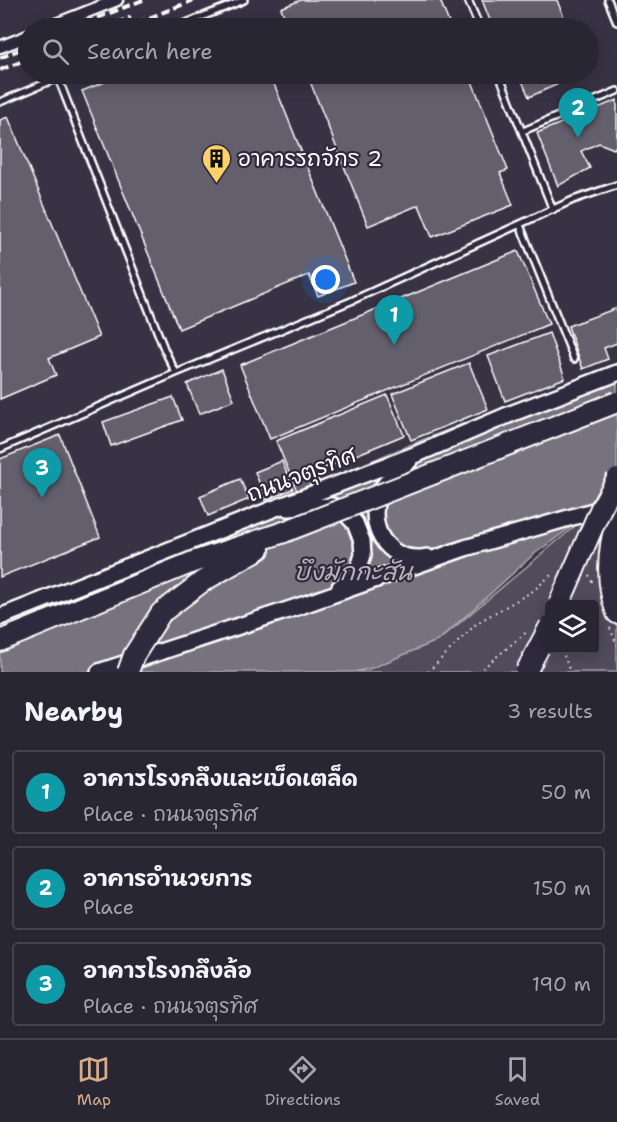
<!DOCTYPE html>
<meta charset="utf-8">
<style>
:root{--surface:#292634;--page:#312e3c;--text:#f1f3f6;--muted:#a5a5ac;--line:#45434f;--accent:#d6ab8b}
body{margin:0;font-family:"Shantell Sans","Playpen Sans Thai",sans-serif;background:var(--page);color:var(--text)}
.controls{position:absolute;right:18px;bottom:18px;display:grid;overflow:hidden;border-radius:6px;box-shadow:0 3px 15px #0003}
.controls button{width:54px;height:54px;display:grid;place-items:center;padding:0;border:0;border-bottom:2px solid var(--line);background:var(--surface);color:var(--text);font:30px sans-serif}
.you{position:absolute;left:326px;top:280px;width:21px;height:21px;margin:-15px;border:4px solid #fff;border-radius:50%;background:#1a73e8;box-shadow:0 0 0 9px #1a73e833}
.badge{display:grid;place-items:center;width:39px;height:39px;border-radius:50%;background:var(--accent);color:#fff;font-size:20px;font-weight:700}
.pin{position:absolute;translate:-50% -50px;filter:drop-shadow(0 2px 3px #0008)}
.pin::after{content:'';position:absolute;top:32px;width:21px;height:18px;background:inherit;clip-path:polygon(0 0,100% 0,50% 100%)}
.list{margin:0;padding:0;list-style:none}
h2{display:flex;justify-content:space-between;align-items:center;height:78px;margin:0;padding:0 24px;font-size:26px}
h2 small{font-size:20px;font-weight:400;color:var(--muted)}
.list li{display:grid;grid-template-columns:39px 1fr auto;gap:18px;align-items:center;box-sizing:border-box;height:84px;margin:0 12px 12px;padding:0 12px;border:2px solid var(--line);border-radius:6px}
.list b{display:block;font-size:22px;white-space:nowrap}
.list p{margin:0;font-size:20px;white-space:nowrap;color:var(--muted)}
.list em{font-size:20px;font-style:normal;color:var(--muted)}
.icon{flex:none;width:33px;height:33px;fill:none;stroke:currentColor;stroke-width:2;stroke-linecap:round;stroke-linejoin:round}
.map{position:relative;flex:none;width:617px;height:672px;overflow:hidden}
.search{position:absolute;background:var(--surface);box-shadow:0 3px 15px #0003;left:18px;right:18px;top:18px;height:66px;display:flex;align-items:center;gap:15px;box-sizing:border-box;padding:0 21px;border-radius:33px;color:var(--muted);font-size:22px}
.sheet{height:366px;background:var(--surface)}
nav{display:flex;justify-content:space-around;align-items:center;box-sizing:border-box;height:84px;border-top:2px solid var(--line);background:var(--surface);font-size:16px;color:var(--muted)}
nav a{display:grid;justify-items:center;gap:3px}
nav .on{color:var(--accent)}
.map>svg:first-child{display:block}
.green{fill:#514c5c;stroke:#a8a6ae;stroke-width:1.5;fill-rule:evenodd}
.water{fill:#76737f;stroke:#adabb2;stroke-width:1.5}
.building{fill:#635f6d;stroke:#fff;stroke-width:1.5}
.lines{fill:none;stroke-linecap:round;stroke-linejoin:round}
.lane-casing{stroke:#fff;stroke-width:10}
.street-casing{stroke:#fff;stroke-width:15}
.secondary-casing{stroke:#fff;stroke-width:20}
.highway-casing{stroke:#fff;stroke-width:24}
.path{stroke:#fff;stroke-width:2;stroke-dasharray:1.5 4.5;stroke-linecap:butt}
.lane{stroke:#2f2a3d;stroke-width:5}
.street{stroke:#2f2a3d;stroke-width:10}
.secondary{stroke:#2f2a3d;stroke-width:15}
.highway{stroke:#2f2a3d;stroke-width:20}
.rail{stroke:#fff;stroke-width:4;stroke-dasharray:9 4.5;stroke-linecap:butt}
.highway-bridge-casing{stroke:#fff;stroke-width:24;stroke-linecap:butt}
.highway-bridge{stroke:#2f2a3d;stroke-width:20}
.labels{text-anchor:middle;stroke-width:4.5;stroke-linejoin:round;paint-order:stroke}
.poi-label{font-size:22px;fill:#fff;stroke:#2f2a3d;text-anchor:start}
.street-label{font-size:22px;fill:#fff;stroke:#2f2a3d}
.water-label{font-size:24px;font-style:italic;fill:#b4b2b9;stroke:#2f2a3d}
</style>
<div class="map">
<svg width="617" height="672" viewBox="0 0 617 672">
<rect width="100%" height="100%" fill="#373345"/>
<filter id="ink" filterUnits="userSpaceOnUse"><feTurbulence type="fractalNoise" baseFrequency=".0167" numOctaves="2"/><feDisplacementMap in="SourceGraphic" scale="12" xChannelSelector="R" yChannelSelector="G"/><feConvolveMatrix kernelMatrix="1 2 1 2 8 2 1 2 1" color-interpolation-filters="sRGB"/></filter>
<g filter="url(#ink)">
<path class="green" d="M617,511V672H357L439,640L592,512ZM550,604H594V650H550Z"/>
<path class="water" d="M617,363V511L592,512L533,555L439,640L372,668L354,672H0V614L417,442Z"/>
<path class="building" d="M301,0H440L451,28H289L281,8Z
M482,0H557L568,28H493Z
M125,74H270L354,282L318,296L309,275L179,329L82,91Z
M307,74H469L508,170L500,173L513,205L432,237L419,205L368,226Z
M519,74H559L563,82L529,97Z
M617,100V144L614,149L599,143L581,151L590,168L558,186L537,133Z
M8,117L99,337L49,358L56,375L0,399V120Z
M518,251L549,324L270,439L240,365Z
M617,308V343L604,348L608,359L583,369L568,326Z
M549,333L565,378L505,401L488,356Z
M469,363L488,409L411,440L392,394Z
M222,369L234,400L199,414L187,384Z
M387,395L404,435L315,472L319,481L297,491L276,441Z
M173,397L182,420L111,446L103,422Z
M60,435L100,537L0,577V459Z
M282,461L293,489L266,500L255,472Z
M240,479L249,499L208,516L200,496Z"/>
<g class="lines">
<defs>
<path id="lane" d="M468,0L480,28
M608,0L617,22
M174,28L244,0
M499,74L553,210
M58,78L69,74
M0,102L58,78L165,351L176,373L351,301L573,200L617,185
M523,131L617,91
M520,225L574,359
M0,449L176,373"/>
<path id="street" d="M46,28L117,0
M0,47L28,36"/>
<path id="secondary" d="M409,461C398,470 381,485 377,499C368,533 392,564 427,557
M288,508L332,506L344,512L355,523L362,541L363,555L356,576L340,587
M0,617L273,509L417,454L513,413L617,373
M99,672L294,608L465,548L617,504"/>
<path id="highway" d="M617,518C608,549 605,582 617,613
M161,613L203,581L259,549
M0,641L193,562L284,532"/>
</defs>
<use href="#lane" class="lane-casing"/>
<use href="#street" class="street-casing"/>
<use href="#secondary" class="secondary-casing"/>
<use href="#highway" class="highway-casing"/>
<path class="path" d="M589,575L594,586
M610,628L617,645
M562,650L570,672
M428,672L477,623L533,591L551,575L555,574
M478,672L529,630"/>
<use href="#lane" class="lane"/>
<use href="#street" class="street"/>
<use href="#secondary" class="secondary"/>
<use href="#highway" class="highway"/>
<path class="rail" d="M72,28L143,0
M103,28L131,17
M124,28L194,0
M0,58L28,46
M0,70L28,59"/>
<defs>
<path id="highway-bridge" d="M284,532L617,402
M559,604L601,508L617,479
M128,672L134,655L161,613
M526,672L550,626"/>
</defs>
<use href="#highway-bridge" class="highway-bridge-casing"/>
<use href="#highway-bridge" class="highway-bridge"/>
</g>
</g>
<defs>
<symbol id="building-pin" viewBox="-11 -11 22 30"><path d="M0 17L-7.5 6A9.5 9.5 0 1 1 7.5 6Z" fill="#ffd166" stroke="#2f2a3d"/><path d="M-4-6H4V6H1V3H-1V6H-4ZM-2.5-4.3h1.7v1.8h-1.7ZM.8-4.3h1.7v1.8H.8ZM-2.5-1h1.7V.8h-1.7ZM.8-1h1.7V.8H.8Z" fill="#111"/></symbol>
</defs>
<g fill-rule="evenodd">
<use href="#building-pin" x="200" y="142" width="33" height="45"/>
</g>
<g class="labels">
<g class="poi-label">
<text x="238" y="166">อาคารรถจักร 2</text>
</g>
<g class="street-label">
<text transform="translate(301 474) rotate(-21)" y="8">ถนนจตุรทิศ</text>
</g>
<g class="water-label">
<text x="353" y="580">บึงมักกะสัน</text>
</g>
</g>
</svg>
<div class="controls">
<button><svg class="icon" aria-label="layers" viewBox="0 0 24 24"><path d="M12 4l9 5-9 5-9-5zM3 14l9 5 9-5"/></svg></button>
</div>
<div class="you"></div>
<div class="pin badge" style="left:394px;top:345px;background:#0f9aa8">1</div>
<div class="pin badge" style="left:578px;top:138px;background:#0f9aa8">2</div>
<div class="pin badge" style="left:42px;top:498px;background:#0f9aa8">3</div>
<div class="search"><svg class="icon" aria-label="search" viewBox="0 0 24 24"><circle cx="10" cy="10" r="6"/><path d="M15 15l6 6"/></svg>Search here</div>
</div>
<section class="sheet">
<h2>Nearby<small>3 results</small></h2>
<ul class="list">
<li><span class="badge" style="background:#0f9aa8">1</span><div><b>อาคารโรงกลึงและเบ็ดเตล็ด</b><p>Place · ถนนจตุรทิศ</p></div><em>50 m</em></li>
<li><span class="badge" style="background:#0f9aa8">2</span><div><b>อาคารอำนวยการ</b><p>Place</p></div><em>150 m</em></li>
<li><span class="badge" style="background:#0f9aa8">3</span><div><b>อาคารโรงกลึงล้อ</b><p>Place · ถนนจตุรทิศ</p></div><em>190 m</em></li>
</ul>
</section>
<nav>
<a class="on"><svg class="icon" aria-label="map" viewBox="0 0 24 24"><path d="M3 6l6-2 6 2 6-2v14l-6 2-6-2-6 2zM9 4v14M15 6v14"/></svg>Map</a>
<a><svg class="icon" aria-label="directions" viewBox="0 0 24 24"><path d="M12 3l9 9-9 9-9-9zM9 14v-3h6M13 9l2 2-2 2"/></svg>Directions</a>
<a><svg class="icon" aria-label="saved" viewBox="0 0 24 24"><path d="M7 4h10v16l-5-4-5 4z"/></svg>Saved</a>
</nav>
